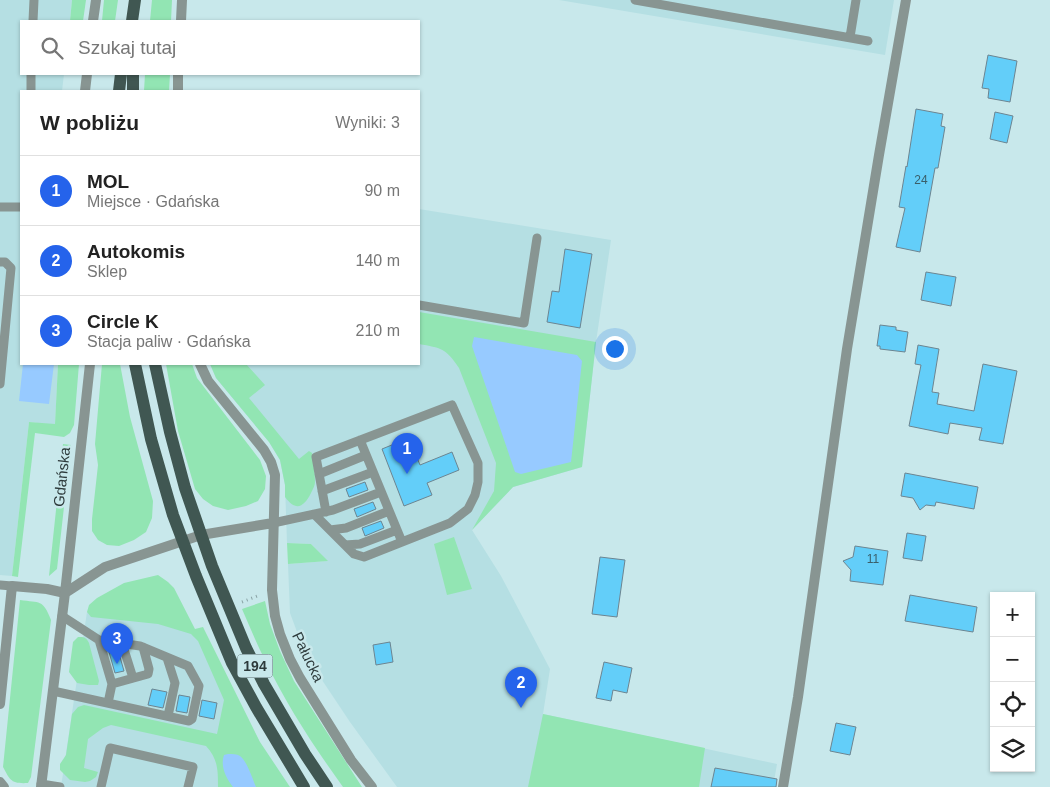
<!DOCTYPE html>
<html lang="pl">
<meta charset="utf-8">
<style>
:root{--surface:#fff;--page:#f2f2f2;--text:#222;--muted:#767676;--line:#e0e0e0;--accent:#2563eb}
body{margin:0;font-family:Arial,sans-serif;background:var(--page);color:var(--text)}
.controls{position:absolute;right:15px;bottom:15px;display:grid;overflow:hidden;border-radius:0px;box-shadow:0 1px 4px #0004}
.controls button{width:45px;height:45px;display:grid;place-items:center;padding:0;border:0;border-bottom:1px solid var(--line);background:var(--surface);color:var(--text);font:25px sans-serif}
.you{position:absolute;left:614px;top:348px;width:18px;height:18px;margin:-12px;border:4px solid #fff;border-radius:50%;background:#1a73e8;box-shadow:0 0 0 8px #1a73e833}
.badge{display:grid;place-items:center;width:32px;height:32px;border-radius:50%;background:var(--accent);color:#fff;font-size:16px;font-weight:700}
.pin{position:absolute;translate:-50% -41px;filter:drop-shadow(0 1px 2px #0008)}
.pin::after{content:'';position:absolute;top:26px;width:18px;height:15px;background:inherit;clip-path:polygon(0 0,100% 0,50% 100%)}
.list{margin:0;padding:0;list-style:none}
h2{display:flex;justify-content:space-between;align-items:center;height:65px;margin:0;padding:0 20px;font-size:21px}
h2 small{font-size:16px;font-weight:400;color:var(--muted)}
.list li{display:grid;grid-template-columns:32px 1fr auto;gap:15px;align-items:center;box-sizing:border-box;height:70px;padding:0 20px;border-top:1px solid var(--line)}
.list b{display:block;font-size:19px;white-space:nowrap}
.list p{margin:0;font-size:16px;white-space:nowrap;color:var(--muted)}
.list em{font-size:16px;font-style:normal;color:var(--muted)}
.icon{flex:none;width:28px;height:28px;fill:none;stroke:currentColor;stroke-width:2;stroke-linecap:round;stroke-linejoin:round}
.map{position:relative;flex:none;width:1050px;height:787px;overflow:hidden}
.search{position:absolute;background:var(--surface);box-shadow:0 1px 4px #0004;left:20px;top:20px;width:400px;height:55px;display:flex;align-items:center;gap:12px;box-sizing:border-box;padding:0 18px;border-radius:0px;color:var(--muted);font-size:19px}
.panel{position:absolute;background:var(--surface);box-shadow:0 1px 4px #0004;left:20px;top:90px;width:400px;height:275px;border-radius:0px}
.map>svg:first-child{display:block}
.built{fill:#b5dfe3}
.green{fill:#92e5b3}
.water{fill:#97caff}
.building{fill:#63cef9;stroke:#6c8591}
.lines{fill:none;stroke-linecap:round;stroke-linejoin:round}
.path{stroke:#8aa3a5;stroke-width:3;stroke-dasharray:1 4;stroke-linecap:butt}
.service{stroke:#889592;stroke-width:9}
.minor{stroke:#889592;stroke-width:10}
.tertiary{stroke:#889592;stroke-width:10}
.primary{stroke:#405752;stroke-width:12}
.labels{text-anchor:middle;stroke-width:5;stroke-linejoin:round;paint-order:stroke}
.number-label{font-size:12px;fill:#3a5f6a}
.shield{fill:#c8e8eb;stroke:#5c6e70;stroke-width:1}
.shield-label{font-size:14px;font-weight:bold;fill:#2d3a3b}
.street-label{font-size:15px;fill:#2d3a3b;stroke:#c8e8eb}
</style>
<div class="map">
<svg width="1050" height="787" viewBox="0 0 1050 787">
<rect width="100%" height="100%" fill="#c8e8eb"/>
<path class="built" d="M0,0H72L70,21H21V74H64L62,91H21V364H58L55,425L29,422L12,576L0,575Z
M559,0H894L885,55Z
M419,209L611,240L596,342L582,467L513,487L472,530L501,576L550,669L543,714L777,764L773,787H397L350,722L306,656L290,613L288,564L327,561L311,544L287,543L285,485L280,460L269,442L216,378L210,364H419Z
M87,612L193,628L278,787H61Z"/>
<path class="green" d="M72,0H86L83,21H70Z
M104,0H118L115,21H102Z
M152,0H172L171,21H150Z
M145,74H170L169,91H144Z
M419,312L596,342L582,467L513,487L472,530L494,491L496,463L459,368C446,348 441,348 419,344Z
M58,364H79L74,425L70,433L64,437L35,433L18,577L12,576L29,422L55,424Z
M102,364H120L130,417L153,501L152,518L146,532L134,540L119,546L107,545L98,540L92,531V519L98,465L95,444Z
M166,364H192L197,378L260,460L266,476L265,489L258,501L246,506L228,510L213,506L203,499L195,489L178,431Z
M210,364H246L265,385L249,398L299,459L309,451L312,453C313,463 315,472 315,482C315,485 313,489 311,493C304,507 296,512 285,497V485L280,460L269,442L216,378Z
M63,444L71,445L57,569L49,576Z
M454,537L472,589L447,595L434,544Z
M287,543L311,544L328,561L288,564Z
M158,575L168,582L174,588L195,629L203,627L260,742L290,787H218C218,770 218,759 206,746L111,725L103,728L88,739L84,768L98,772L96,777L90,781L85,782L70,780L60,770V764L66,755L72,714L78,707L84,705L217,734L224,700L198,641L191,634L158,624L91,617L87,612L89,605L97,598L124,583Z
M20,600C40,603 43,599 51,620L31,777L28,783C11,784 10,780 3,767Z
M265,601L270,624L280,651L294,681L362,787H343C315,748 287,706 266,662C257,645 250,627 242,609Z
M78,637C84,637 86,637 89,643L99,681L98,685H89L77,683L69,672L73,642Z
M543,714L705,748L699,787H528Z"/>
<path class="water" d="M474,337L577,355L582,361L571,462L521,474L515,472L472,346Z
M23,364H54L49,404L19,401Z
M228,754C232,754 237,754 240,756C247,761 253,780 256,787H233C226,778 220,766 224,755Z"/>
<path class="building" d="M988,55L1017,61L1010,102L988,98L989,89L982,88Z
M916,109L943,114L941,126L945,127L938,168H935L920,252L896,247L905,208L899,207L906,166L907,167Z
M995,112L1013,116L1007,143L990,139Z
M565,249L592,254L580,328L547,322L552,291L559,292Z
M926,272L956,277L951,306L921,300Z
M880,325L896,327V330L908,332L905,352L880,349V346H877Z
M918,345L939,349L932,392L939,393L937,404L974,411L983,364L1017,371L1003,444L979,440L982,428L950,423L948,434L909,426L921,365L915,364Z
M409,438L420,465L452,452L459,470L427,483L432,495L404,506L382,449Z
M905,473L978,487L974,509L936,502L935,506L926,505L920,510L913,498L901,496Z
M365,482L368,490L349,497L346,489Z
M373,502L376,509L357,517L354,509Z
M381,521L384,528L365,536L362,528Z
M907,533L926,536L922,561L903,558Z
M855,546L888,551L883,585L850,581L851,570L843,561L853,557Z
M600,557L625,560L617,617L592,614Z
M910,595L977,607L973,632L905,621Z
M390,642L393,662L376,665L373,645Z
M118,650L124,671L115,673L109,652Z
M604,662L632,668L627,693L613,690L611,701L596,698Z
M152,689L167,692L163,708L148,705Z
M179,695L190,697L187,713L176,711Z
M202,700L217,703L214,719L199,716Z
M836,723L856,727L850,755L830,751Z
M715,768L777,779L776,787H711Z"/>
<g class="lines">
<path class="path" d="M242,602L260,595"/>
<path class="service" d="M635,0L868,41
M33,21L34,0
M850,37L856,0
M31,91V74
M0,207H21
M0,262H5L11,268L0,384
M419,305L524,323L537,238
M360,440L402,542
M319,474L366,455
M322,491L373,472
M314,514L354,554L364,557L450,523L468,509L475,495L478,482V463L452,405L316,457L326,512
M273,523L333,510L381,492
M330,530L346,528L389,511
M345,545L360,544L397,530
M0,585L12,586
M62,616L99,640L112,684L108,703
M122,643L133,678
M167,658L175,683L168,716
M112,684L148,674L149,669L143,647
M53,691L189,721L192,719L199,686L188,666L140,646L99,640
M41,784L60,787
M101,787L110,748L193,767L188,787"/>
<path class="minor" d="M93,21L96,0
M181,21L182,0
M85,91L87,74
M178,91V74
M200,364L208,381L264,450L271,462L275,475L272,590L275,616L280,634L290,659L300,678L351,760L372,787
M201,535L273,523
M0,704L12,586L47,589L65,593L90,364
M0,782L4,787
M783,787L798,697L847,349L879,155L906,0"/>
<path class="tertiary" d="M41,787L65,593L105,567L201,535"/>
<path class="primary" d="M132,21L135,0
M119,91L121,74
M133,91V74
M135,364L151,439L173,515L196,576L232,663L256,707L304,787
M155,364L170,432L185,488L212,566L246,648L264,684L305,754L327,787"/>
</g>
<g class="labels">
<g class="number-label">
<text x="921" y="184">24</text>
<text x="873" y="563">11</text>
</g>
<rect class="shield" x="237.5" y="654.5" width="35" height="23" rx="4"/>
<g class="shield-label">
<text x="255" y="671">194</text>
</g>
<g class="street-label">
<text transform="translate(62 477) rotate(-84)" y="5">Gdańska</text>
<text transform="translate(308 657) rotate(64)" y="5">Pałucka</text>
</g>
</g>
</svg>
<div class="controls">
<button>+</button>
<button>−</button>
<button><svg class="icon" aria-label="locate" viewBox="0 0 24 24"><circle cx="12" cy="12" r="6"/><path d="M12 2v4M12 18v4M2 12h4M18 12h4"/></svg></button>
<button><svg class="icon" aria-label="layers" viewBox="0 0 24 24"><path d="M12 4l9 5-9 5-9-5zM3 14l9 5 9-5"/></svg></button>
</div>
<div class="you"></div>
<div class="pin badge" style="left:407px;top:474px">1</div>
<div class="pin badge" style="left:521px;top:708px">2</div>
<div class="pin badge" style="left:117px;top:664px">3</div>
<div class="search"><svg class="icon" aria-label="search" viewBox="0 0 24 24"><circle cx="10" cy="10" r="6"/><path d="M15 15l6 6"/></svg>Szukaj tutaj</div>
<section class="panel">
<h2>W pobliżu<small>Wyniki: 3</small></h2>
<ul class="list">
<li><span class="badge">1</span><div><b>MOL</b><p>Miejsce · Gdańska</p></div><em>90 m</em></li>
<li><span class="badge">2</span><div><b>Autokomis</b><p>Sklep</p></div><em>140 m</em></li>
<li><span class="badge">3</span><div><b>Circle K</b><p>Stacja paliw · Gdańska</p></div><em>210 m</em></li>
</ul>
</section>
</div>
